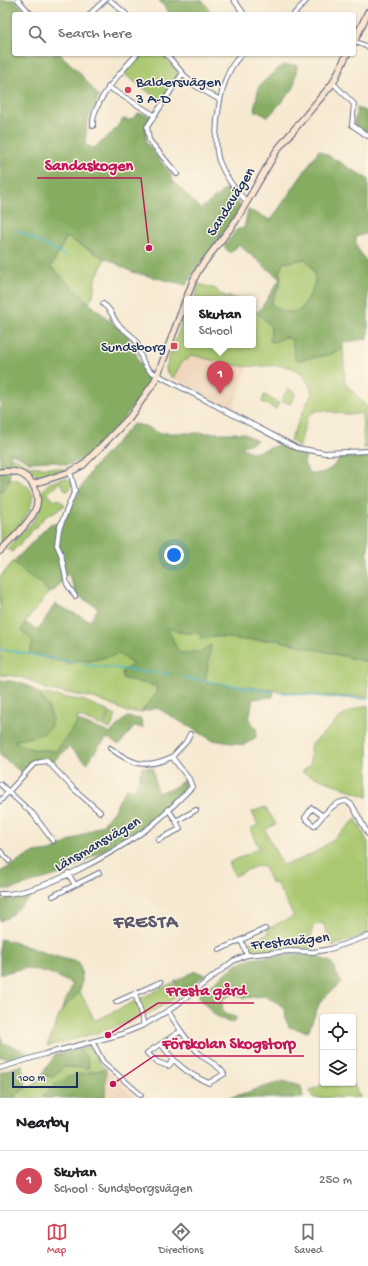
<!DOCTYPE html>
<meta charset="utf-8">
<style>
:root{--surface:#fff;--page:#f6f6f6;--text:#202124;--muted:#757577;--line:#e0e0e0;--accent:#d1495b}
body{margin:0;font-family:"Gochi Hand",sans-serif;background:var(--page);color:var(--text)}
.controls{position:absolute;right:12px;bottom:12px;display:grid;overflow:hidden;border-radius:4px;box-shadow:0 1px 3px #0004}
.controls button{width:36px;height:36px;display:grid;place-items:center;padding:0;border:0;border-bottom:1px solid var(--line);background:var(--surface);color:var(--text);font:20px sans-serif}
.scale{position:absolute;left:12px;bottom:10px;width:66px;box-sizing:border-box;padding-left:4px;border:2px solid #1b2f5e;border-top:0;font-size:11px;line-height:14px;white-space:nowrap;color:#1b2f5e;-webkit-text-stroke:3px #fcf5e5;paint-order:stroke}
.you{position:absolute;left:174px;top:555px;width:14px;height:14px;margin:-10px;border:3px solid #fff;border-radius:50%;background:#1a73e8;box-shadow:0 0 0 6px #1a73e833}
.badge{display:grid;place-items:center;width:26px;height:26px;border-radius:50%;background:var(--accent);color:#fff;font-size:13px;font-weight:700}
.pin{position:absolute;translate:-50% -33px;filter:drop-shadow(0 1px 2px #0008)}
.pin::after{content:'';position:absolute;top:21px;width:14px;height:12px;background:inherit;clip-path:polygon(0 0,100% 0,50% 100%)}
.popup{position:absolute;left:184px;top:296px;width:72px;height:52px;box-sizing:border-box;display:grid;place-content:center;border-radius:4px;background:var(--surface);filter:drop-shadow(0 1px 3px #0005);font-size:13px;white-space:nowrap;color:var(--muted)}
.popup b{font-size:15px;color:var(--text)}
.popup::after{content:'';position:absolute;left:50%;top:100%;margin-left:-8px;border:8px solid transparent;border-top-color:var(--surface)}
.list{margin:0;padding:0;list-style:none}
h2{display:flex;justify-content:space-between;align-items:center;height:52px;margin:0;padding:0 16px;font-size:17px}
h2 small{font-size:13px;font-weight:400;color:var(--muted)}
.list li{display:grid;grid-template-columns:26px 1fr auto;gap:12px;align-items:center;box-sizing:border-box;height:60px;padding:0 16px;border-top:1px solid var(--line)}
.list b{display:block;font-size:15px;white-space:nowrap}
.list p{margin:0;font-size:13px;white-space:nowrap;color:var(--muted)}
.list em{font-size:13px;font-style:normal;color:var(--muted)}
.icon{flex:none;width:22px;height:22px;fill:none;stroke:currentColor;stroke-width:2;stroke-linecap:round;stroke-linejoin:round}
.map{position:relative;flex:none;width:368px;height:1098px;overflow:hidden}
.search{position:absolute;background:var(--surface);box-shadow:0 1px 3px #0004;left:12px;right:12px;top:12px;height:44px;display:flex;align-items:center;gap:10px;box-sizing:border-box;padding:0 14px;border-radius:4px;color:var(--muted);font-size:15px}
.sheet{height:112px;background:var(--surface)}
nav{display:flex;justify-content:space-around;align-items:center;box-sizing:border-box;height:56px;border-top:1px solid var(--line);background:var(--surface);font-size:11px;color:var(--muted)}
nav a{display:grid;justify-items:center;gap:2px}
nav .on{color:var(--accent)}
.map>svg:first-child{display:block}
.built{fill:#efd6bc}
.green{fill:#a9c870;stroke:#627c67}
.forest{fill:#86ac62;stroke:#506e60;fill-rule:evenodd}
.lines{fill:none;stroke-linecap:round;stroke-linejoin:round}
.stream{stroke:#4cb7c8;stroke-width:1.5}
.street-casing{stroke:#687086;stroke-width:6}
.secondary-casing{stroke:#687086;stroke-width:8}
.street{stroke:#fff;stroke-width:4}
.secondary{stroke:#fbe5cf;stroke-width:5.5}
.poi-dot{fill:#d1495b;stroke:#fcf5e5;stroke-width:1.5}
.labels{text-anchor:middle;stroke-width:3;stroke-linejoin:round;paint-order:stroke}
.poi-label{font-size:15px;fill:#1b2f5e;stroke:#fcf5e5;text-anchor:start}
.street-label{font-size:15px;fill:#1b2f5e;stroke:#fcf5e5}
.district-label{font-size:19px;font-weight:bold;letter-spacing:1px;fill:#5b596b;stroke:#fcf5e5}
.leader{fill:none;stroke:#c2185b;stroke-width:1.5}
.callout-dot{fill:#c2185b;stroke:#fcf5e5;stroke-width:1.5}
.callout-label{font-size:16px;text-anchor:middle;font-weight:bold;fill:#c2185b;stroke:#fcf5e5;stroke-width:3;stroke-linejoin:round;paint-order:stroke}
</style>
<div class="map">
<svg width="368" height="1098" viewBox="0 0 368 1098">
<rect width="100%" height="100%" fill="#fcf5e5"/>
<filter id="ink" filterUnits="userSpaceOnUse"><feTurbulence type="fractalNoise" baseFrequency=".025" numOctaves="2"/><feDisplacementMap in="SourceGraphic" scale="8" xChannelSelector="R" yChannelSelector="G"/><feConvolveMatrix kernelMatrix="1 2 1 2 8 2 1 2 1" color-interpolation-filters="sRGB"/></filter>
<filter id="wash" filterUnits="userSpaceOnUse"><feTurbulence type="fractalNoise" baseFrequency=".012" numOctaves="4" result="noise"/><feDisplacementMap in="SourceGraphic" scale="16" xChannelSelector="R" yChannelSelector="G"/><feGaussianBlur stdDeviation="0.9" result="paint"/><feColorMatrix in="noise" values="0 0 0 0 0 0 0 0 0 0 0 0 0 0 0 0 0 1.4 0 .05"/><feComposite in="paint" operator="in"/></filter>
<g filter="url(#wash)">
<rect width="100%" height="100%" fill="#f6e9d1"/>
<path class="built" d="M193,355L248,366L232,410L173,378L181,363Z
M106,1069L137,1098H105Z"/>
<path class="green" d="M143,54H162L177,72V76L161,101L123,73Z
M67,237L105,259L95,280L93,295L89,303L51,267Z
M305,259C324,277 312,293 299,311C287,313 278,313 271,302C276,292 284,283 279,272L283,263Z
M198,284L216,289L220,294L228,297L238,299H195Z
M187,308V345H253V308L269,323L274,342L285,337L292,340C294,348 294,353 298,360L329,355L343,348L345,383L367,407L368,448H364L362,413C357,414 352,415 347,414C333,414 312,402 306,422C303,430 302,439 300,447L290,440L312,393C301,354 272,369 241,366C225,364 208,359 193,355L181,363L173,378L167,373L166,368L171,351L176,352L178,347L174,344Z
M288,389L295,392V394L290,404L281,401Z
M264,395L279,403L276,409L262,402Z
M10,457C19,458 23,465 31,466C43,468 53,466 66,470C57,472 44,476 35,474C26,472 20,467 11,466Z
M10,478C57,489 18,528 0,545V492L8,485Z
M66,478L71,482L72,486L69,490L66,491L60,482L47,494L55,501L58,499L65,505L64,506L45,517L12,552L7,548C16,538 28,529 35,518C50,498 30,485 66,478Z
M13,562L28,576L41,583L49,593L25,622L22,631L75,660L90,661L119,654L134,665L122,678L156,686L157,693L141,712H128L94,698L45,689L30,680L16,676L0,675V577Z
M166,626L179,632L201,634L200,639L214,636L245,640H277L368,662V697L322,696L205,682L211,645L200,652L179,653Z
M38,693L85,701L109,712L102,726L78,716V721L56,751L32,749L15,743L16,740L23,739L45,701Z
M368,705V797L302,772L311,764L310,746C331,728 340,711 368,705Z
M110,713L116,716L110,729L104,726Z
M265,807L276,824L265,830L282,865C313,858 334,840 356,819L368,843V933L333,946L323,923L313,926L310,944L312,950L250,953L246,944L269,933L267,929L294,916L276,883L272,884L263,865L257,867L256,866L235,876L229,863L259,848L250,829L258,825L252,812Z
M172,983L179,995C139,1024 94,1034 47,1046L62,1009L80,992L95,1021Z
M91,1046L99,1063L106,1069C79,1074 59,1075 42,1098H12L26,1088L32,1087L42,1074L53,1077L64,1067L89,1068L87,1058L79,1049Z
M325,1083H353L360,1097L314,1098L310,1091Z"/>
<path class="forest" d="M0,0H15L28,14H14V54H60L79,72L99,97L87,121L85,145L94,148L113,132L123,119L131,120L138,113L151,116L146,126V142L170,173L173,181L201,209L228,187L241,207C224,235 202,258 186,285L132,272L66,237L51,267L89,303L128,336L134,346L138,360L150,374V381L125,417L86,459L67,465L52,461L29,462L19,456L10,453C11,470 12,480 0,492Z
M159,0H202L213,14H170Z
M297,65L294,88L268,117L254,110L259,86L281,66Z
M357,108L368,112V133L354,125Z
M319,150L368,179V233L356,237V246L368,264V339L343,342V348L329,355L298,360L295,359L292,340L285,337L274,342L270,341L271,327L258,313L280,279L239,245L230,253L224,247L236,230L244,228L248,210L271,220ZM305,259C324,277 312,294 299,311C287,313 278,313 271,302C276,291 284,283 279,272L283,263Z
M133,424L145,426L159,433H244L257,441L241,447L254,453L281,444L306,456L304,463L309,473C324,475 331,470 340,458L368,457V662L277,640H245L214,636L200,640L201,634L178,632L167,627L179,653L200,652L211,645L205,682L274,691L273,697L253,699L249,720L257,728L256,737L244,745L212,740L157,708L141,712L157,693L156,686L122,678L123,670L133,665L119,654L90,661L75,660L72,664L29,654L33,642L22,631L25,622L38,630L55,604L90,621L98,608L77,595L68,573L56,589L49,593L41,583L28,576L13,562L51,523L58,524L56,541L68,511L92,469Z
M0,680C10,681 21,682 30,687C43,694 63,723 44,733C36,737 25,739 16,740L15,742L32,749L56,751L78,721L110,733L127,717L141,719L143,728L135,726L119,745L108,738L100,745L87,763L69,747L53,762C40,754 31,765 22,773L0,755Z
M142,767L153,768L157,793L173,788L184,780L185,789L140,830L63,873L12,889H0V872L33,853L51,851L103,824L113,812L126,788L135,790Z
M32,896L7,918L0,921V900Z
M0,939C27,944 52,958 79,962C86,987 81,993 62,1009L73,984L49,973L25,968L0,974Z
M294,954L315,956L331,962L341,982L320,1002L308,1032L289,1027L286,1020L285,1009L278,1003L264,996L244,998L232,994L222,1000L223,1012L237,1018L232,1023C214,1018 209,1009 198,995L236,965L250,959Z
M195,971L206,975L180,994L174,982Z
M0,1032L2,1042L27,1052L7,1058L0,1057Z
M79,1049L87,1058L89,1068L64,1067L53,1077L42,1074L55,1055Z
M22,1065L26,1088L12,1098H0V1072Z
M106,1069L105,1098H42C59,1075 79,1074 106,1069Z
M283,1081L301,1086L303,1098H229Z"/>
<g class="lines">
<path class="stream" d="M18,231L66,256
M0,649L94,666L169,674
M182,677L273,692
M278,692L325,697L368,699"/>
</g>
</g>
<g filter="url(#ink)">
<g class="lines">
<defs>
<path id="street" d="M18,0L31,14
M110,0L126,14
M234,0L244,14
M90,14L105,0
M294,14L307,0
M354,41L368,47
M166,54L192,84L220,100
M243,54C220,69 211,136 219,161C225,176 236,191 247,202
M333,83L354,104L352,125L368,136
M108,87L154,115
M93,126C91,103 122,71 137,54
M177,174L149,140L147,127L182,74
M103,304C113,311 111,315 117,323C123,331 133,334 137,343C141,354 141,363 150,371L297,448L325,453L368,451
M70,472L75,490L59,529L57,545L61,554L67,584L75,596
M172,757L186,742L190,734
M0,784L33,814L53,841
M0,801L33,765L40,762L47,761L75,790L100,812
M168,809L176,821
M323,816L312,808L305,818L314,826C322,817 333,802 346,801L352,805L368,834
M158,840L180,829L176,821L196,810
M0,851L9,861
M68,873L75,885
M0,894C39,896 115,852 147,829C163,818 177,801 192,787L189,779L172,757C146,769 133,765 110,748
M53,896L99,873
M241,940L247,955
M219,950L265,929
M135,993L144,1025
M116,1002L161,982
M93,1043L103,1062L141,1095
M161,1044C175,1063 187,1074 209,1083L224,1074C219,1065 209,1062 202,1056C188,1043 178,1027 168,1011
M173,1061L168,1066L157,1062L147,1053L181,1031
M0,1068L45,1054L122,1034L144,1025L174,1007L233,961L247,955L290,951L314,952L330,949L368,936"/>
<path id="secondary" d="M354,42L368,12
M0,472C5,472 11,471 16,472C34,477 43,498 33,514C25,528 11,540 0,551
M33,484L70,472L83,465L129,418L153,384L158,374L193,281L199,269L235,222L277,150L333,83L347,54"/>
</defs>
<use href="#street" class="street-casing"/>
<use href="#secondary" class="secondary-casing"/>
<use href="#street" class="street"/>
<use href="#secondary" class="secondary"/>
</g>
</g>
<g class="poi-dot">
<circle cx="128" cy="90" r="4"/>
<rect x="170" y="342" width="8" height="8" rx="2"/>
</g>
<g class="labels">
<g class="poi-label">
<text x="136" y="86">Baldersvägen<tspan x="136" dy="17">3 A-D</tspan></text>
<text x="166" y="351" text-anchor="end">Sundsborg</text>
</g>
<g class="street-label">
<text transform="translate(230 201) rotate(-58)" y="5">Sandavägen</text>
<text transform="translate(97 843) rotate(-30)" y="5">Länsmansvägen</text>
<text transform="translate(290 940) rotate(-6)" y="5">Frestavägen</text>
</g>
<g class="district-label">
<text x="146" y="927">FRESTA</text>
</g>
</g>
<path class="leader" d="M149 248L141 178H37M108 1035L158 1003H254M113 1084L154 1056H304"/>
<g class="callout-dot">
<circle cx="149" cy="248" r="4"/>
<circle cx="108" cy="1035" r="4"/>
<circle cx="113" cy="1084" r="4"/>
</g>
<g class="callout-label">
<text x="89" y="170">Sandaskogen</text>
<text x="206" y="995">Fresta gård</text>
<text x="229" y="1048">Förskolan Skogstorp</text>
</g>
</svg>
<div class="controls">
<button><svg class="icon" aria-label="locate" viewBox="0 0 24 24"><circle cx="12" cy="12" r="6"/><path d="M12 2v4M12 18v4M2 12h4M18 12h4"/></svg></button>
<button><svg class="icon" aria-label="layers" viewBox="0 0 24 24"><path d="M12 4l9 5-9 5-9-5zM3 14l9 5 9-5"/></svg></button>
</div>
<div class="scale">100 m</div>
<div class="you"></div>
<div class="pin badge" style="left:220px;top:394px">1</div>
<div class="popup"><b>Skutan</b>School</div>
<div class="search"><svg class="icon" aria-label="search" viewBox="0 0 24 24"><circle cx="10" cy="10" r="6"/><path d="M15 15l6 6"/></svg>Search here</div>
</div>
<section class="sheet">
<h2>Nearby<small></small></h2>
<ul class="list">
<li><span class="badge">1</span><div><b>Skutan</b><p>School · Sundsborgsvägen</p></div><em>250 m</em></li>
</ul>
</section>
<nav>
<a class="on"><svg class="icon" aria-label="map" viewBox="0 0 24 24"><path d="M3 6l6-2 6 2 6-2v14l-6 2-6-2-6 2zM9 4v14M15 6v14"/></svg>Map</a>
<a><svg class="icon" aria-label="directions" viewBox="0 0 24 24"><path d="M12 3l9 9-9 9-9-9zM9 14v-3h6M13 9l2 2-2 2"/></svg>Directions</a>
<a><svg class="icon" aria-label="saved" viewBox="0 0 24 24"><path d="M7 4h10v16l-5-4-5 4z"/></svg>Saved</a>
</nav>
